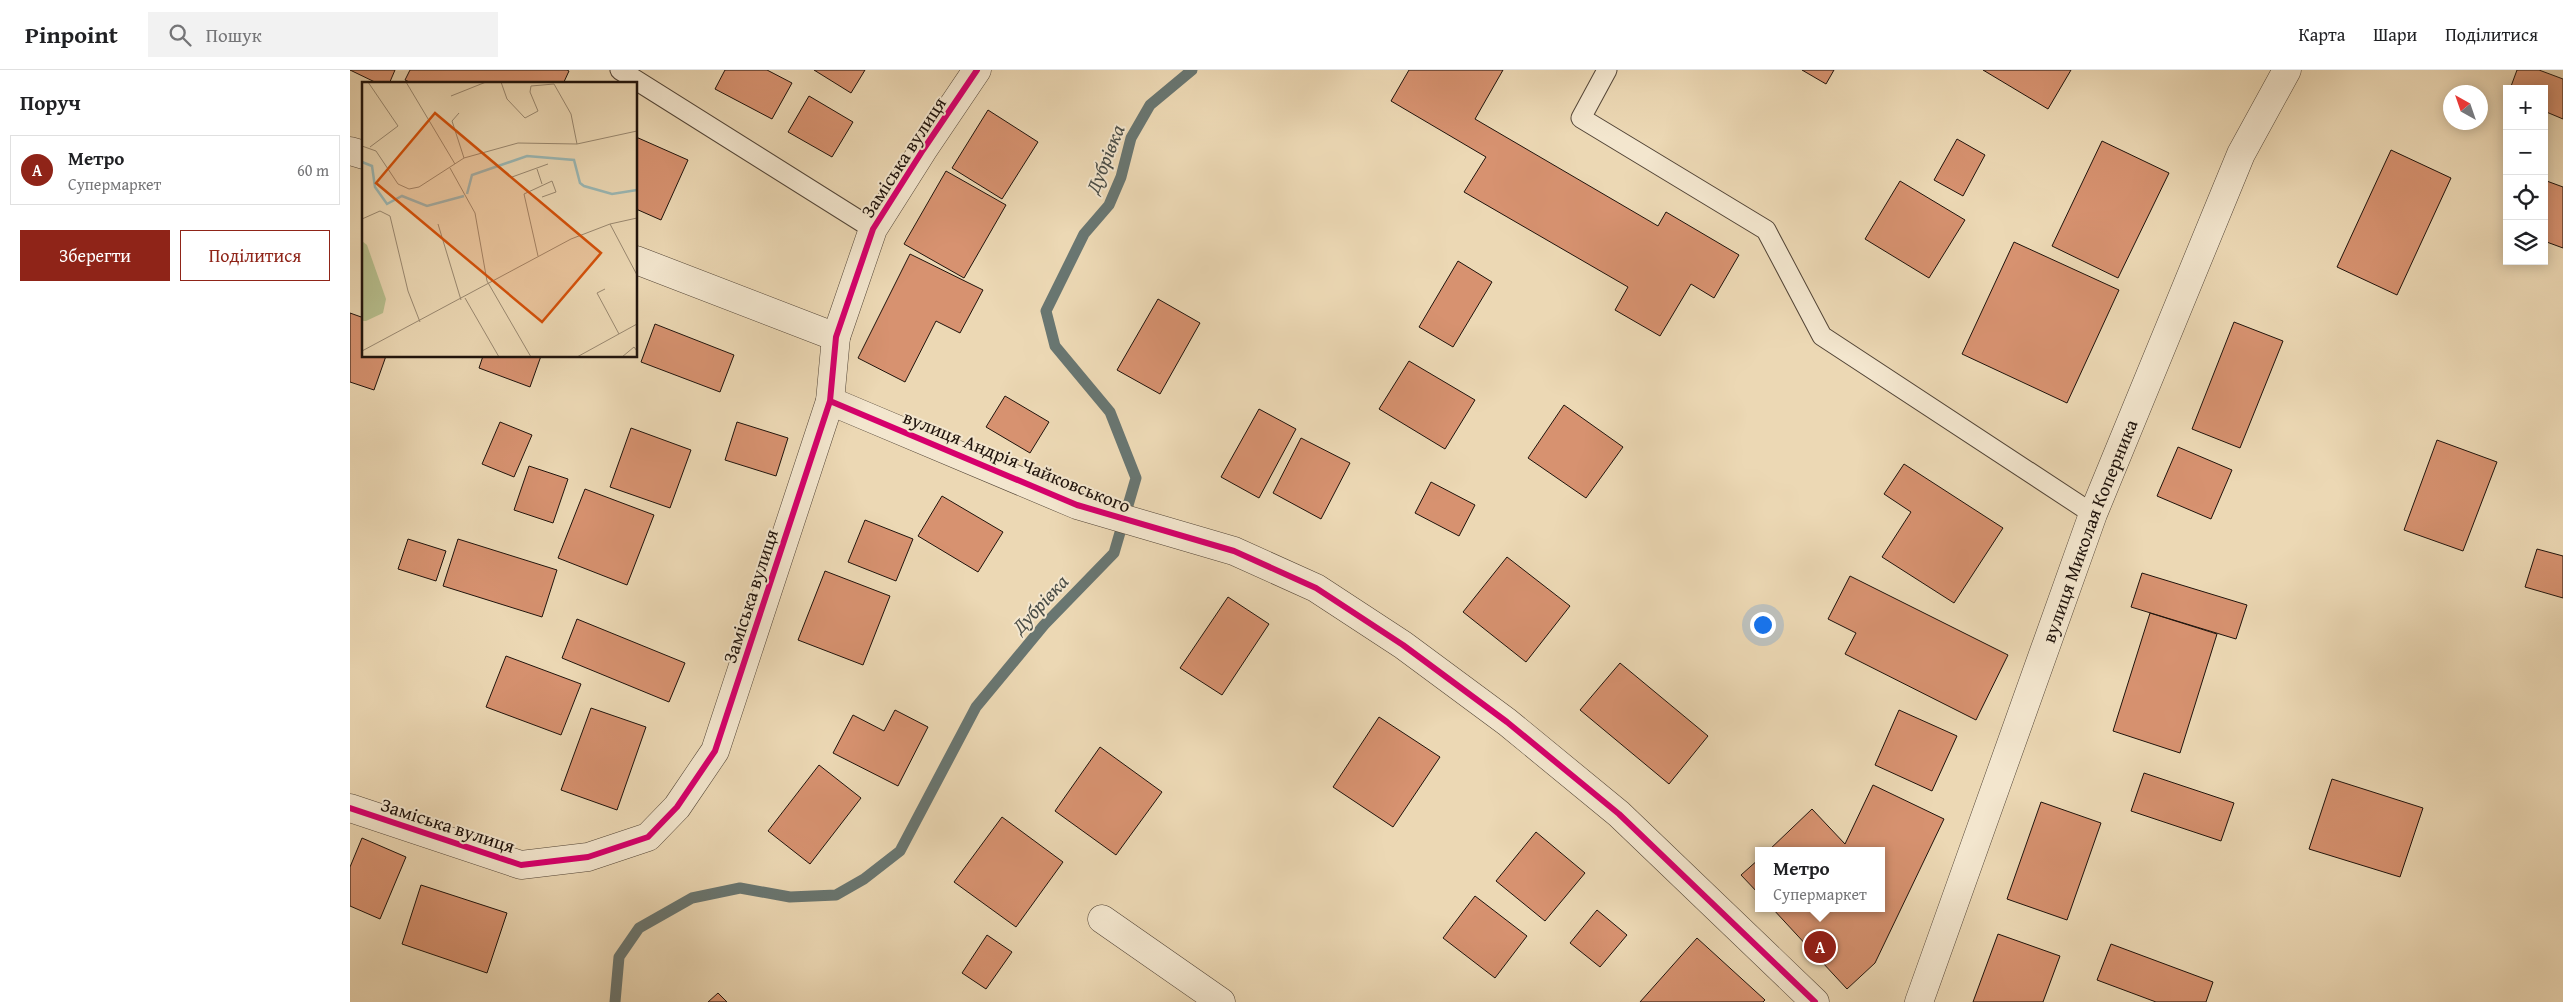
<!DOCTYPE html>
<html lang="uk">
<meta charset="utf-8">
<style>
:root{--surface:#fff;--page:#f2f2f2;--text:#202124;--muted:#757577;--line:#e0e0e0;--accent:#8f2418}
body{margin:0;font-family:"Gentium Book Plus",serif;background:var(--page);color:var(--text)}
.controls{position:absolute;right:15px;top:15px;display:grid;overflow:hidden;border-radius:0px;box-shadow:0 2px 12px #0003}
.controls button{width:45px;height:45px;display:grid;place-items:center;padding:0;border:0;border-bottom:1px solid var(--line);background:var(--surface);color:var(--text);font:25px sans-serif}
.compass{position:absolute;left:2093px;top:15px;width:45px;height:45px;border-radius:50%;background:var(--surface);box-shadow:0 2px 12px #0003;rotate:320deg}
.you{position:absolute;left:1412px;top:554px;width:18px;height:18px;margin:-12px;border:4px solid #fff;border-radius:50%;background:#1a73e8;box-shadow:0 0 0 8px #1a73e833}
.badge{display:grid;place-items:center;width:32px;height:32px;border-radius:50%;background:var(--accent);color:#fff;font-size:16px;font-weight:700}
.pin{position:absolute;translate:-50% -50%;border:2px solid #fff;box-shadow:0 1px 5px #0006}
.popup{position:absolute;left:1405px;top:777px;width:130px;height:65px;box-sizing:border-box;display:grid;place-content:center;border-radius:0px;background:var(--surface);filter:drop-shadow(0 1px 4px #0005);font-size:16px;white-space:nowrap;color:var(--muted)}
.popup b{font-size:19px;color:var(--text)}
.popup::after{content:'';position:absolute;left:50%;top:100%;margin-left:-10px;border:10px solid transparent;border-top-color:var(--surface)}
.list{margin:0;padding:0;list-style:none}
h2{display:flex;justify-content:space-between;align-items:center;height:65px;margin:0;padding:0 20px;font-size:21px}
h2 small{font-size:16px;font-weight:400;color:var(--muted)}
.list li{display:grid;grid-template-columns:32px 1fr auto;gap:15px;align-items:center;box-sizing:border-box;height:70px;margin:0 10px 10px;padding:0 10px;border:1px solid var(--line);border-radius:0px}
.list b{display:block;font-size:19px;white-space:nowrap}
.list p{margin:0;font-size:16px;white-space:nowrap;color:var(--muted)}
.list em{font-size:16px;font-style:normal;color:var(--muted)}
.actions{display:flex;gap:10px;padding:15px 20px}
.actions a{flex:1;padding:11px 0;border:1px solid var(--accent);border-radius:0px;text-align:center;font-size:18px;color:var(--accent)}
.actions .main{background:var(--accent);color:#fff}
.icon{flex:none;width:28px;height:28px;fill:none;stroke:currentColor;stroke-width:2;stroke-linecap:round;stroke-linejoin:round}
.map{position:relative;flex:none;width:2213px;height:932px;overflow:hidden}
header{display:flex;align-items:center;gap:30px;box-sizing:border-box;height:70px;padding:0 25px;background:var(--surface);border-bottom:1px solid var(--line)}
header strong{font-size:24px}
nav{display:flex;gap:28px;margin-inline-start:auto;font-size:18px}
.search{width:350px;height:45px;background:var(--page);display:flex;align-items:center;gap:12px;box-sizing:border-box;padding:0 18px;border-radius:0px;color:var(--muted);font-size:19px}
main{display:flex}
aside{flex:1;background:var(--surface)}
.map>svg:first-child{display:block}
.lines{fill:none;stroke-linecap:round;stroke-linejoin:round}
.stream{stroke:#697671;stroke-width:11}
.building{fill:#d79270;stroke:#1f130c}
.service-casing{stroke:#524436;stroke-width:21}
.minor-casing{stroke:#524436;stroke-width:29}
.service{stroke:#f3e6ce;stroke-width:19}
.minor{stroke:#f3e6ce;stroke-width:28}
.cycleway-casing{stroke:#f3e6ce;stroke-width:9}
.cycleway{stroke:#d6006c;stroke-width:6}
.labels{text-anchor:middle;stroke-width:4;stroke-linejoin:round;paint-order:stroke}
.street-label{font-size:19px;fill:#1f130c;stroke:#f3e6ce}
.water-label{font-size:20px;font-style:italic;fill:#4a4d47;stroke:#f3e6ce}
.inset-river{fill:none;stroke:#9bb8b5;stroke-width:2.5}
.inset-road{fill:none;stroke:#9a8971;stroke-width:1}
.view{fill:#d4520c;fill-opacity:0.15;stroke:#d4520c;stroke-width:2.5}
.inset-edge{fill:none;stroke:#1f130c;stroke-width:2.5}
</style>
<header>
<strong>Pinpoint</strong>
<div class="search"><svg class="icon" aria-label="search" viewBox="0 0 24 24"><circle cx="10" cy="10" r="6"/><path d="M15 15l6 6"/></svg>Пошук</div>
<nav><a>Карта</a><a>Шари</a><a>Поділитися</a></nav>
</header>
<main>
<aside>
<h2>Поруч<small></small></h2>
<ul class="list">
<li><span class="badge">A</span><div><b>Метро</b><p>Супермаркет</p></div><em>60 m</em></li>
</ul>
<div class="actions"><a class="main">Зберегти</a><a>Поділитися</a></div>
</aside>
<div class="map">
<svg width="2213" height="932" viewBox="0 0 2213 932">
<rect width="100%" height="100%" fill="#ecd8b4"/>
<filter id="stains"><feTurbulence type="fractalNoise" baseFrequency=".004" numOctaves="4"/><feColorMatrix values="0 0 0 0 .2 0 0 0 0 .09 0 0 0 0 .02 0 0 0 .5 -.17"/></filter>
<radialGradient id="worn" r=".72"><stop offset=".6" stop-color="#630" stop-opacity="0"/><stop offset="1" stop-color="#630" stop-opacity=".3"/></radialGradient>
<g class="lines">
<path class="stream" d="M265,932L269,887L289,858L342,828L390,818L440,827L486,825L514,809L550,781L626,637L694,555L764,483L786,408L760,342L705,276L696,241L734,164L759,135L771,107L781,68L800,35L842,0"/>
</g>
<path class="building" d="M0,0H45L39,14H29Z
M60,0H217L219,1L213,14H64L55,10Z
M375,0H417L442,13L422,49L365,19Z
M464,0H515L501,23Z
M1059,0H1153L1125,49L1308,156L1316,142L1389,185L1364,228L1341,214L1310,266L1265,240L1278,217L1114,122L1136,87L1041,31Z
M1452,0H1484L1476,14Z
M1633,0H1721L1698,39Z
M2167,0H2189L2213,9V49L2194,41V19H2160Z
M459,26L503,52L482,87L438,62Z
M638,40L688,72L652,129L602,98Z
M286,67L338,90L311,150L286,139Z
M1607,69L1635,85L1613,126L1584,110Z
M1752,71L1819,103L1768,208L1702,176Z
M2041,80L2101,108L2047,225L1987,197Z
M596,101L656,135L614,208L554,174Z
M2194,110L2213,117V178L2194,171Z
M1550,111L1615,150L1579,208L1515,169Z
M1664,172L1769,220L1717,333L1612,284Z
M560,184L633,220L610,263L586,251L555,312L508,288Z
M1108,191L1142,212L1103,277L1069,257Z
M808,229L850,253L810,324L767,300Z
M0,243L14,248V286H36L24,320L0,312Z
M1884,252L1933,271L1890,378L1842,359Z
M305,254L384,285L370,322L291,292Z
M133,286H191L180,317L129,298Z
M1059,291L1125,330L1095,379L1029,339Z
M655,326L699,352L680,383L636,357Z
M1214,335L1273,377L1236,428L1178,388Z
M909,339L946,359L909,428L871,407Z
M150,352L182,365L164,407L132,394Z
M387,352L438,368L426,406L375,390Z
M281,358L341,380L320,438L260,417Z
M951,368L1000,393L971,449L923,423Z
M2087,370L2147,392L2113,481L2054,460Z
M1828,377L1882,400L1861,449L1807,426Z
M1554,394L1653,458L1604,533L1532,487L1561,442L1534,424Z
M179,396L218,409L203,453L164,440Z
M1081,412L1125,435L1109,466L1065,443Z
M235,419L304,445L277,515L208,488Z
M592,426L653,462L628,502L568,466Z
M515,450L563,469L546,511L498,492Z
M58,469L96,481L86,511L48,499Z
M108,469L207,500L192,547L93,516Z
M2187,479L2213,486V528L2175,517Z
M1157,487L1220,536L1176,592L1113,542Z
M475,501L540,526L513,595L448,570Z
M1792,503L1897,535L1886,569L1781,537Z
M1500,506L1658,585L1626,650L1495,584L1506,563L1478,549Z
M878,527L919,554L872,625L830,598Z
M1800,543L1867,564L1830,683L1763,661Z
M227,549L335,593L319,632L212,588Z
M156,586L231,614L211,665L136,637Z
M1270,593L1358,666L1319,714L1230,640Z
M241,638L296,657L267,740L211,720Z
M545,640L578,657L548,716L483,683L503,645L534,661Z
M1549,640L1607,666L1582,721L1525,695Z
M1029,647L1090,687L1043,757L983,717Z
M750,677L812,722L766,785L705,741Z
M469,695L511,728L460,794L418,761Z
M1794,703L1884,733L1871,771L1781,741Z
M1982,709L2073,738L2050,807L1959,779Z
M1523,715L1594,749L1525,893L1497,919L1422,838H1531V781H1418L1462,739L1495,774Z
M1691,732L1751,753L1717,850L1657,829Z
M652,747L713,792L666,857L604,812Z
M1186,762L1235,803L1195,851L1146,811Z
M12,768L56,787L30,849L0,836V797Z
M1409,789V824L1391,805Z
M71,815L157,843L137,903L52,874Z
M1125,826L1177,866L1145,908L1093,868Z
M1247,840L1277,865L1250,897L1220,873Z
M1648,864L1710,886L1693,932H1623Z
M637,865L662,882L636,919L612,903Z
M1347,868L1415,930L1413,932H1290Z
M1761,874L1863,912L1856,932H1806L1747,910Z
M368,923L377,932H358Z"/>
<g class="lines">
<defs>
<path id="service" d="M270,0L523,159
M1257,0L1231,48L1416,160L1472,266L1743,444"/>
<g id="minor">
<path d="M0,81L14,85"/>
<path d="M286,190L486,267"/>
<path d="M480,331L727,435L884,481L966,518L1053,575L1157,652L1269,744L1465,932"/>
<path d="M0,738L171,795L238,787L298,767L327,737L365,681L480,331L486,267L523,159L573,80L627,0"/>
<path d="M752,849L871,932"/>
<path id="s1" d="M1569,932L1743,444L1891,84L1937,0"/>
</g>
</defs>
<use href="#service" class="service-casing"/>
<use href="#minor" class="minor-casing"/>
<use href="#service" class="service"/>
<use href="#minor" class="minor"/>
<defs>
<path id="cycleway" d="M480,331L727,435L884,481L966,518L1053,575L1157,652L1269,744L1465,932
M0,738L171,795L238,787L298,767L327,737L365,681L480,331L486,267L523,159L573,80L627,0"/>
</defs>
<use href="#cycleway" class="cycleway-casing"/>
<use href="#cycleway" class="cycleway"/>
</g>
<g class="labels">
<g class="street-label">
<text transform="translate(553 87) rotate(-57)" y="7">Заміська вулиця</text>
<text transform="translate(667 391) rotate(22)" y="7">вулиця Андрія Чайковського</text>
<text dy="7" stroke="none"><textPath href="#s1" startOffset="501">вулиця Миколая Коперника</textPath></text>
<text transform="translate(400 526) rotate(-72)" y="7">Заміська вулиця</text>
<text transform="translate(98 755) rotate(18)" y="7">Заміська вулиця</text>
</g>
<g class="water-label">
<text transform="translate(755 89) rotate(-68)" y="7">Дубрівка</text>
<text transform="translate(690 534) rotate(-47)" y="7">Дубрівка</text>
</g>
</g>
<g transform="translate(12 12)">
<rect width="275" height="275" fill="#ecd8b4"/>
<path d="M0,159L5,163L24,217L21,231L4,239H0Z" fill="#b7bf8e"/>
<path class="inset-river" d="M0,80L10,84L13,105L25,122L40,114L65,124L102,114M105,112L110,93L165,74L212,78L218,101L222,104L250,112L275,108"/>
<path class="inset-road" d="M6,0L36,44L8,65M44,0L93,82M139,0L145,17L163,36L176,29L168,10L169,4L192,2L209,32L215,62M89,14L124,0M97,31L90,39L102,76M0,64L14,69L36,102L47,107L57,105L102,76L156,61L215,62L275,49M88,86L113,131L125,199L169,275M175,87L180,102M150,95L186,82M0,137L18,129L28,134L46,209L58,240M76,142L99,218M248,142L275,193M176,174L162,112L190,99L194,110L180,115M243,207L235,211L257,252M103,216L137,275M0,269L209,157L248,142L275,136M215,275L275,242M260,275L272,265L275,269"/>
<path class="view" d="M73,31L239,171L180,240L14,101Z"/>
<rect width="275" height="275" class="inset-edge"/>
</g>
<rect width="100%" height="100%" filter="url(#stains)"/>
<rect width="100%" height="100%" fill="url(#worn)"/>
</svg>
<div class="controls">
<button>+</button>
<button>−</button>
<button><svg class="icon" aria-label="locate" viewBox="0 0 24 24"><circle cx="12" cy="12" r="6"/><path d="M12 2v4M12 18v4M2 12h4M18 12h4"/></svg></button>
<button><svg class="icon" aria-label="layers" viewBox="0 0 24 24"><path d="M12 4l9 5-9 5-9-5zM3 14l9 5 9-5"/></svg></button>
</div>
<svg class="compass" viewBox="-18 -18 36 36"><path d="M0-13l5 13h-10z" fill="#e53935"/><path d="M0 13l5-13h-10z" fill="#757577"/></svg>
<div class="you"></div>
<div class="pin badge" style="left:1470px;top:877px">A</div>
<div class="popup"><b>Метро</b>Супермаркет</div>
</div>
</main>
